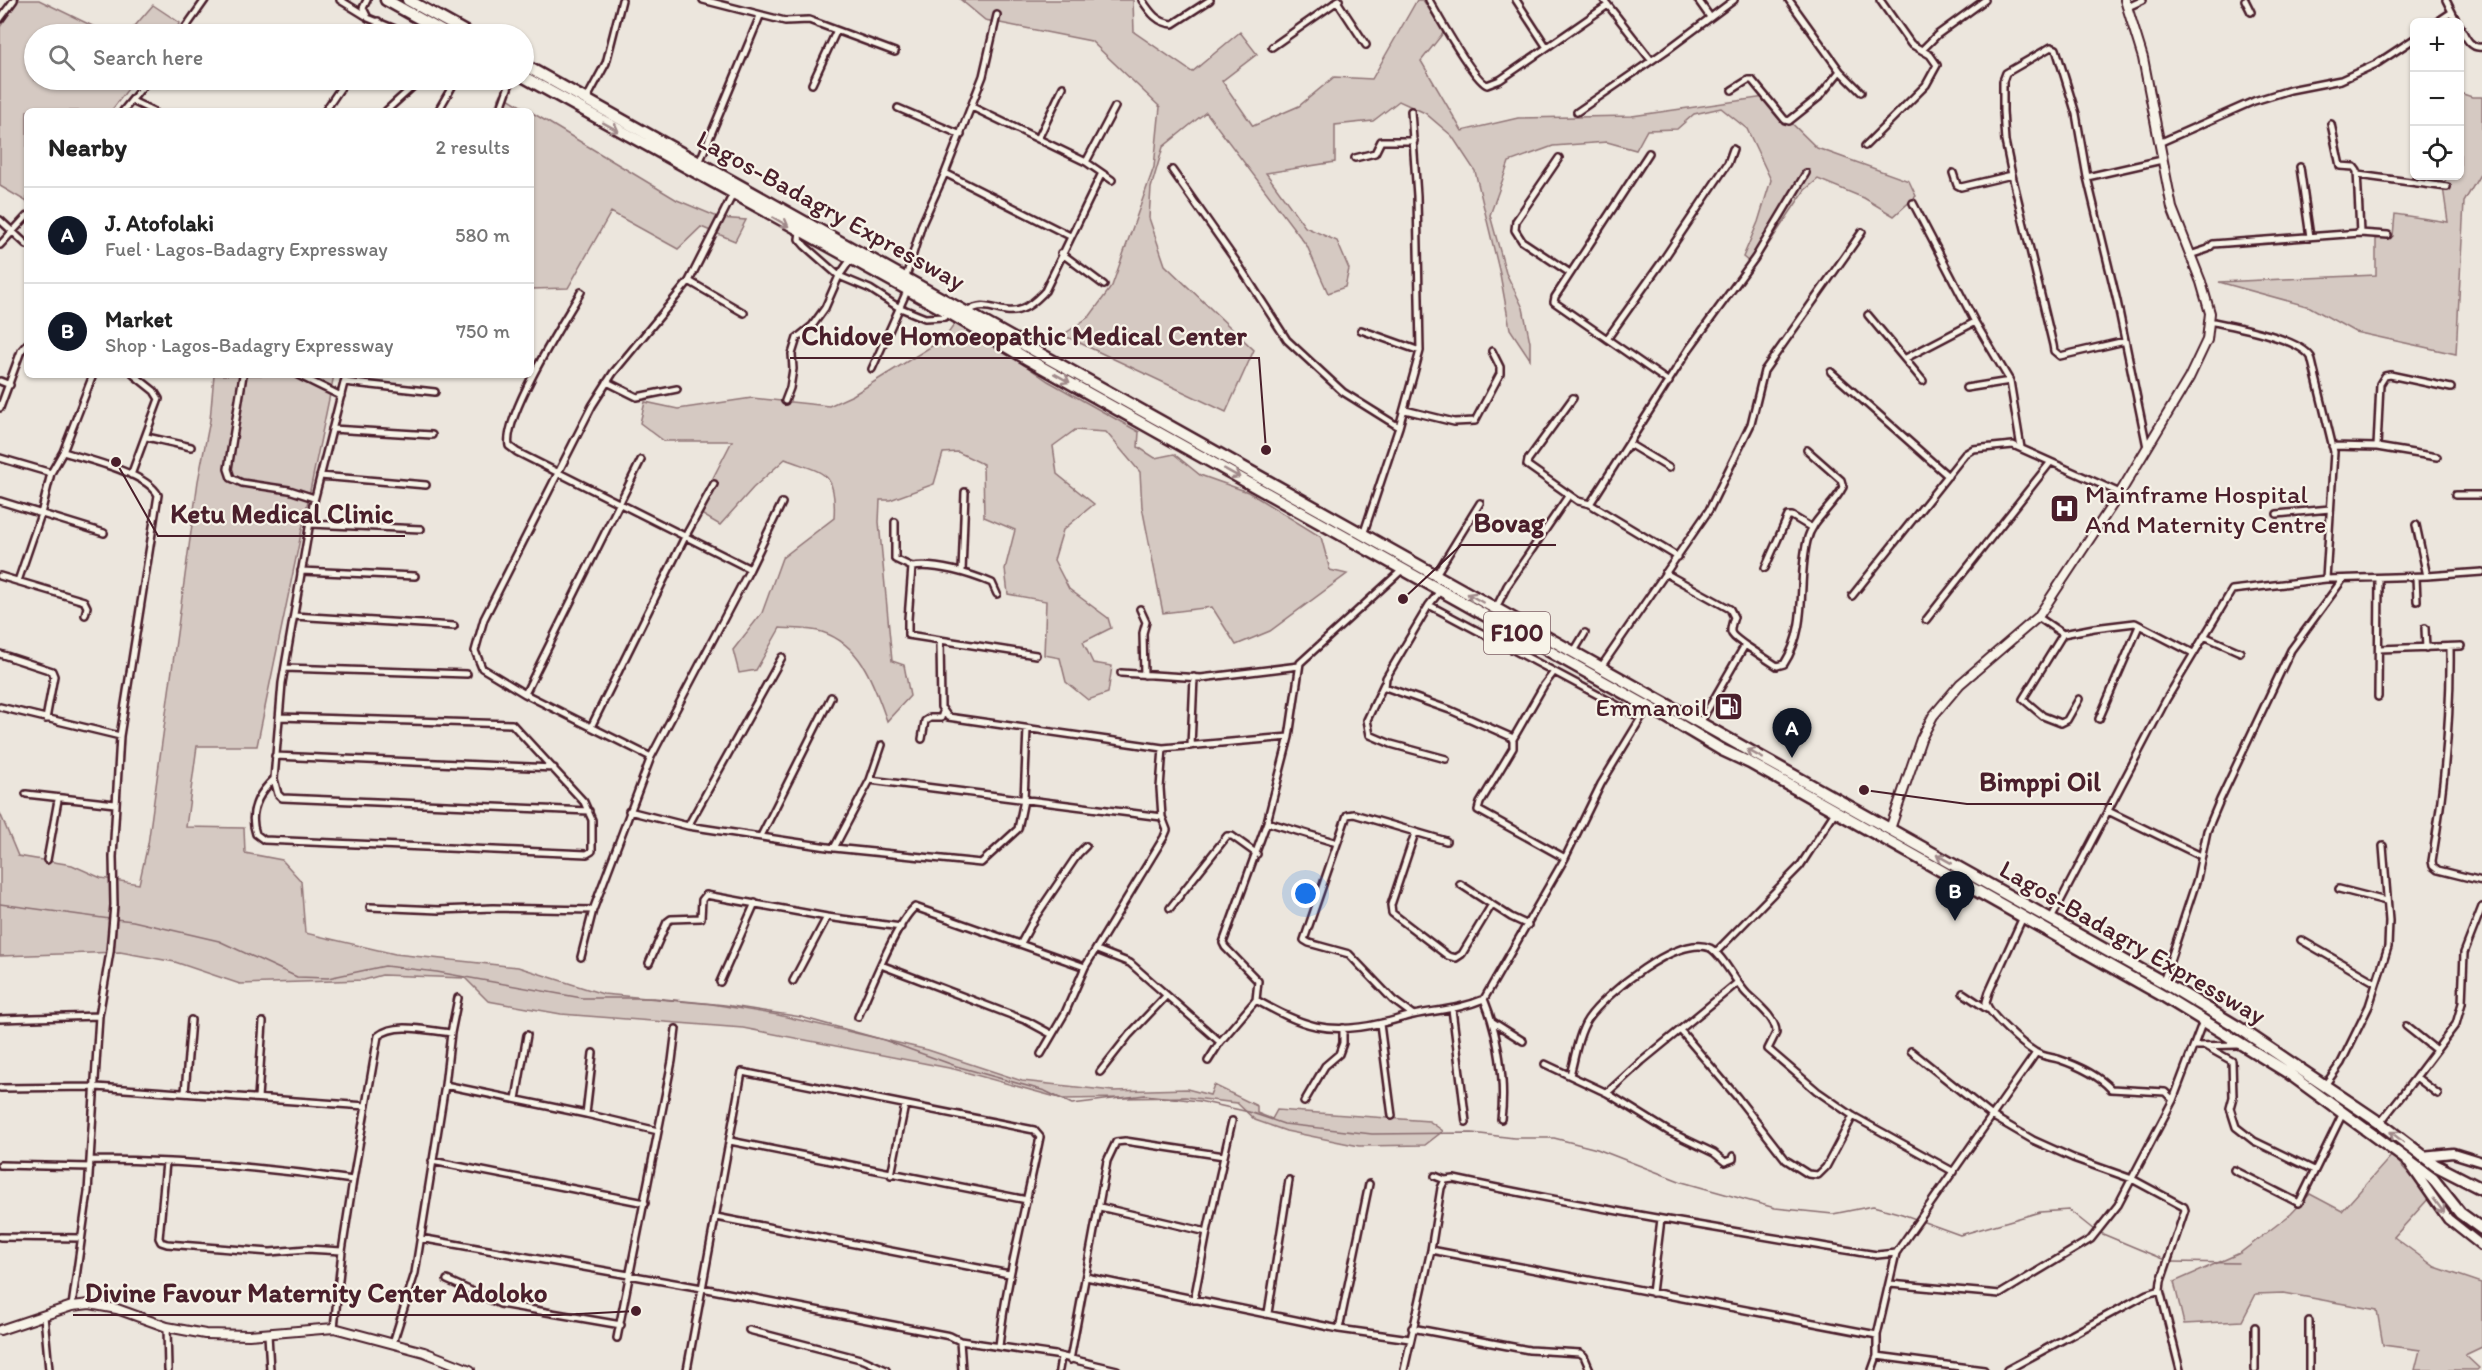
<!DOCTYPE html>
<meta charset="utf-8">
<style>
:root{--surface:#fff;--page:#f6f6f6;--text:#222;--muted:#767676;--line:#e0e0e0;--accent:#111827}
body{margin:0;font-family:Itim,sans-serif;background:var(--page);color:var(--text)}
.controls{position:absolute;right:18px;top:18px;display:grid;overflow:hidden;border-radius:9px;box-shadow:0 2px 4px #0004}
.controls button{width:54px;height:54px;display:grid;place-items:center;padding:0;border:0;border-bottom:2px solid var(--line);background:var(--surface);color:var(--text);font:30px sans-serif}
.you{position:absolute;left:1306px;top:894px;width:21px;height:21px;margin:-15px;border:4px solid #fff;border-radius:50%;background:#1a73e8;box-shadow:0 0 0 9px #1a73e833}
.badge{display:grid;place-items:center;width:39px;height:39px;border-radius:50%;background:var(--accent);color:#fff;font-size:20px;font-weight:700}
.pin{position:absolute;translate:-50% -50px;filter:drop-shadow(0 2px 3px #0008)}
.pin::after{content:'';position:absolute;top:32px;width:21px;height:18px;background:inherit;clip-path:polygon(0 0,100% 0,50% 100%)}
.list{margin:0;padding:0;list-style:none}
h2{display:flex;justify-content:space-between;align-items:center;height:78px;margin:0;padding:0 24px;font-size:26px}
h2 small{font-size:20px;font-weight:400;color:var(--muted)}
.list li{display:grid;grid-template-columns:39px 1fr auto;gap:18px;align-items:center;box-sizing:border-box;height:96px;padding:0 24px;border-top:2px solid var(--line)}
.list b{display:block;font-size:22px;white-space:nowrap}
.list p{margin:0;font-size:20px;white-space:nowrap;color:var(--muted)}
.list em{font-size:20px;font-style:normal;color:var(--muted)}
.icon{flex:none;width:33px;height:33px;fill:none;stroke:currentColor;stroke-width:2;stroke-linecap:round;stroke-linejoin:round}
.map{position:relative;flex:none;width:2482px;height:1370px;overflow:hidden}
.search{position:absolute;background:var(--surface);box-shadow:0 2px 4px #0004;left:24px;top:24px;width:510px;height:66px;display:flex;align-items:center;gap:15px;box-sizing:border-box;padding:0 21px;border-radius:33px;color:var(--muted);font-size:22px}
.panel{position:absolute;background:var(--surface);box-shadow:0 2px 4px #0004;left:24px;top:108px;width:510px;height:270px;border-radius:9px}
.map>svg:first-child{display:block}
.green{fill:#d5c9c2;stroke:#907476;stroke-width:1.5}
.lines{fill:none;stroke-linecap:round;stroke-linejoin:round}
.stream{stroke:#896c6f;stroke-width:1.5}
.street-casing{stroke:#4a1f2b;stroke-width:10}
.secondary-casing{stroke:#4a1f2b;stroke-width:12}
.primary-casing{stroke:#4a1f2b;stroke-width:13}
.highway-casing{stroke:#4a1f2b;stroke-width:15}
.street{stroke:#f7f3e8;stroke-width:5}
.secondary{stroke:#f7f3e8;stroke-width:8}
.primary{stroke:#f7f3e8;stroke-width:8}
.highway{stroke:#f7f3e8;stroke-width:10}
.oneway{stroke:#a0898a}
.labels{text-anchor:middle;stroke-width:4.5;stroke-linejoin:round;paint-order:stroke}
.shield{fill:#f7f3e8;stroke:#7e5f64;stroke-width:1.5}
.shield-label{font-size:24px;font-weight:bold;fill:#4a1f2b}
.street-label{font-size:26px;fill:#4a1f2b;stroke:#f7f3e8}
.poi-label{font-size:26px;fill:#4a1f2b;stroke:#f7f3e8;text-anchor:start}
.leader{fill:none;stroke:#4a1f2b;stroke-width:2}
.callout-dot{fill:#4a1f2b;stroke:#f7f3e8;stroke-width:2}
.callout-label{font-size:27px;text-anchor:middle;font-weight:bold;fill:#4a1f2b;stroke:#f7f3e8;stroke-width:4.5;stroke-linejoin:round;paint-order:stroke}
</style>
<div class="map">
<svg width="2482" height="1370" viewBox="0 0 2482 1370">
<rect width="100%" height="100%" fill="#ece6dd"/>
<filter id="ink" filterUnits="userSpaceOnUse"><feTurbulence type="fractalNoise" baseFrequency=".0167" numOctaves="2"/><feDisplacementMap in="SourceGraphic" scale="12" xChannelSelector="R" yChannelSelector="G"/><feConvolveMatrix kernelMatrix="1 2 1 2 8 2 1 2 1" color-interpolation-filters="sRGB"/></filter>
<g filter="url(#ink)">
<path class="green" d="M18,0H39L109,34H34V80H135L111,111H27V202L0,186V27Z
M961,0H1133L1134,32L1192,72L1240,32L1257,54L1222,81L1253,126L1299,106L1334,77L1372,79L1417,0H1423L1444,32L1421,61L1462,131L1518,118L1632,116L1765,97L1817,148L1909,181L1916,196L1894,216L1864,198L1818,179L1805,190L1754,266L1743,257L1758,222L1771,180L1747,129L1721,108L1694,114L1677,129L1647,130L1636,150L1607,142L1553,146L1509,162L1490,215L1506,273L1523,308L1530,342V359L1510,329L1500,274L1475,171L1452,136L1425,113L1399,101L1373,121L1335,125V162L1266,173L1305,227L1337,241L1349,269L1345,287L1328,293L1307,246L1206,112L1163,147L1151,188L1149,218L1165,265L1254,350L1226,412L1063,335L1090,316L1112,286L1154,167L1160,107L1091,41L985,20Z
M153,5L180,23L171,34H128Z
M2460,93L2472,97H2482V171L2464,202L2456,354L2355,332L2310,307L2219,282L2376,275V239L2393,236L2395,214L2448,222L2443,187L2447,176H2460Z
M501,94L529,111H493Z
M531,112L677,200L720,218L746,220L735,241L701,227L678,249L611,212L568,288L531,289Z
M958,319L1048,381L1139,432L1138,447L1155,458L1174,454L1200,475L1248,492L1321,537L1330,570L1347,574L1270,631L1236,645L1212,607L1163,613L1142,507L1140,472L1106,432L1075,430L1053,446L1057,474L1094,504L1063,530L1054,560L1069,589L1108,618L1111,628L1083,642L1093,663L1112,666L1108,693L1088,700L1066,682L1060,658L1044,655L1046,601L1008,594L1005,569L1015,530L984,517L983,464L958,452L943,453L934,484L890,500H880L879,522L892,661L904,665L910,696L887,721C874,685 862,645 822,632C810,628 793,629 780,628L756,670L739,673L733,650L762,613L782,558L834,518C837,470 824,474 785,459L753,488L720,525L696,511L732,441H664L640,423L645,402L678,409L752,398L829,406L853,395L945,338Z
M214,375H334L257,746H197L186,827L244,828L245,853L282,860L301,881L305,933L395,954L518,967L603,994L712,1004L778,1015L928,1050L1022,1081L1113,1091L1187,1089L1210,1095L1214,1085L1257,1106V1113L1272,1119L1277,1110L1429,1121L1443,1131L1425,1145L1359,1146L1286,1131L1255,1120L1237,1103L1185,1097L1063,1099L954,1069L743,1028L561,1014L488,1001L465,978L382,975L364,980L240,984L175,962L120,952L0,956V813L18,856L72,865L101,878L139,884L148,844L198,481L210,420Z
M2392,1155L2430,1197L2394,1237L2435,1267L2482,1283V1347L2465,1355L2479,1368L2477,1370H2415L2420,1350L2383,1345L2377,1310L2284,1293L2256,1294L2242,1321L2184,1324L2174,1282L2240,1253L2291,1214L2310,1194L2342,1211Z"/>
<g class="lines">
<path class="stream" d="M0,904L110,919
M115,919L133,921L219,941L297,977L328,978L385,966L437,972L582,998H654L725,1005L801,1017L884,1040L956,1066L1045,1091L1072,1104L1145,1095L1199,1101L1249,1112L1284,1124L1372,1134L1472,1133L1514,1138H1554L1597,1149L1682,1182L1775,1208L1833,1214L1873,1206L1902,1214L1960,1235L2040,1212L2069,1210L2094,1230
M2098,1232L2165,1260
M2170,1262L2238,1263"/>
<defs>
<path id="street" d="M340,0L366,16
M367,0L363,8L368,18L407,34
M703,0L785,21L809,20L895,52
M1142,0C1150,12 1157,23 1173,24L1210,0
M1429,0C1438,16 1473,79 1487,85L1500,80L1608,5
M1516,0L1546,46
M1604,0L1651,60
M1698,0L1710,17
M1789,0L1840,71
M2245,0L2251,12
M2446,0L2457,22
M1337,1L1366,45
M2128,7L2143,0
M0,19L14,0
M2437,22L2452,12
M2460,26C2465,36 2470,49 2482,47
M181,34L205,0
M371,34L378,21
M1272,47L1339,0
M1922,50L1937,35L1985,0
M812,84L836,32
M1732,90L1748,80H1752L1785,120L1789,121L1819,97L1840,71L1861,92
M586,100L606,63L622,0
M132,101L153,111
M972,107L1086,162L1112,180
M898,108L961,135
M123,111L148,80
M325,111L346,80
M386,111L420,80
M438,111L453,85
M500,111L511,80
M1577,112L1667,50L1734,0
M2331,124L2340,166L2354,167L2357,171L2360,233
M1038,139L1063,87
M2159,143L2254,101L2290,90L2341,80L2376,64L2414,39
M1865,146L1926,85L1937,65L1930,55L1911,44L1880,0
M1649,153L1555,297L1554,302L1669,382
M1355,158L1375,153L1381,141H1414
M1559,158L1516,221L1515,230L1522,241L1570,273
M1086,162L1115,107
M699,163L760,16
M2300,167L2310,237
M1172,170L1238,264L1287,340L1343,392L1399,427
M945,173L1070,236
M1953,173L1957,185L1961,187L2012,175
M2358,175L2447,187
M2087,177L2162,160
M1913,203L1975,322L2010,381L2021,448
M0,220L27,245
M800,232L799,239L805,246L839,276L870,289L898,307L925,318L945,317L948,312
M0,245L27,216
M1061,253L1104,285
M2190,255L2208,249L2213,244L2360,233L2388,235
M906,277L922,224L945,173L983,76L997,15
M689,281L744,313
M581,292C564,320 503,417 509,446L517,452L750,569
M967,312C988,297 1001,318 1022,309C1032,305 1038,298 1045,291L1101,175
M1868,315L1923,381
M2209,321C2233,326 2297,337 2311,357L2334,452L2326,579
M1361,330L1420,351
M1607,339L1661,263L1728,163L1733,149
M2125,341L2060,356L2054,351L2053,345L2012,175L2005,141L2003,111V81L2006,73L2051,47L2056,49L2076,114L2087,177L2117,301L2147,447
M1906,358L1975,322
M872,369L907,291
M1831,372L1948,476
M243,375L228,469L231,478L242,483L289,490L314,498
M298,375L341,396
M0,381L10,385
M344,382L435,392
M607,382L637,397L677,389
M1966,388L2010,381
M1573,398L1528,460L1527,465L1578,501L1590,504L1678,557
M785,401L790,388L793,369L792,354L797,338L812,326L825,308L839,276L851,259
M0,408L21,351L27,344
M1405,410L1454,422L1475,421L1500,374V367L1492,351
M332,429L432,435
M147,437L191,447
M1629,444L1669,468
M2332,446L2377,447L2437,457
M2377,447L2380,384L2385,376L2390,375L2451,388
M63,452L93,375
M0,458L51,473L63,452C86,459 147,473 158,495L120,736L113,857L114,905L110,952L99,1016L88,1192L72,1306
M131,475L159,399L154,391L134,375
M320,476L426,485
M2455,495H2482
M0,501L104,533
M1590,504L1689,349L1755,258L1806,173
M2277,514L2330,509
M895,522V559L912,567
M310,524L421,529
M2416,525L2427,576
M1363,535L1399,427L1420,351L1417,196L1411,111
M1765,568L1788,516H1792L1812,528
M1402,570L1300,663L1289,737L1267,822L1223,943L1225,947L1258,981L1256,1000C1303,1026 1327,1036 1382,1023C1393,1021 1403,1017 1413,1015C1438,1010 1461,1009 1484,999L1565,858L1601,784L1641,718L1650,708
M301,571L415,576
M962,572L965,492
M1665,573L1730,609L1734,617C1728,635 1730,634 1745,645
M0,576L84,601L87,607L85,615
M1435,576L1480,503
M2416,577L2417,601
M18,581L41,514L51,473
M1440,591L1429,605L1386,678L1385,687L1450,710L1511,737L1513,741V748L1480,803L1478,810L1565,858
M997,594L992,583C971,574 935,563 912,567L908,619V635L1036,655
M1852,596L1965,454L1973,449L2013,445L2120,493
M1429,605L1641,718
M1140,609L1146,622L1143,633L1144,675
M1495,610L1507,586L1569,495
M294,616L454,626
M2038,617L2063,634L2094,628L2135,623L2193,653
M1926,620L2050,463
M2425,628L2426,648
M2063,634L2023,699L2043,716L2061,723L2067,720L2079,699
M2204,636L2240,652
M940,642L941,707L948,717L1163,748L1289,737
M2450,647C2451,719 2444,790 2432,861L2433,866L2438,870L2482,881
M2379,649L2461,646
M1573,653L1585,633
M0,654L52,671L54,676L46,719
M1601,667L1709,510L1751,424L1764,371L1862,232
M285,668L467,674
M1121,673L1201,678L1299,666
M1384,684L1367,720L1370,735L1391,744L1446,759
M525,694L641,460
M2378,697L2379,578
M0,707L120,736
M279,717L512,724L584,802L592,820V851L587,854L264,840L256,834C248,811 259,793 274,779L282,683L313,505L346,375
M2099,719L2139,626
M1700,723L1745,645L1777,666L1784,664C1809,625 1797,583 1807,541C1812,519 1833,507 1843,487L1841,480L1807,450
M591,727L685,537L714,484
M922,739L925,721L930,718H941L943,712
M1513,739L1544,685L1554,672
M1191,746L1194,677
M275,756L554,768
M651,757L525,694L482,668L475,651L484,619L592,406L613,373L689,281L733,194
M274,779L278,794L282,798L589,811
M870,780L882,745
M26,794L115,804
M629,811L688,826L834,848L981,863L1018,829L1024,800L1027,729
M2108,811L2201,856
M1267,822L1337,843
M688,826L782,657
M1415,833L1391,905L1392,913L1448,956L1456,958L1462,954L1491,906
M761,836L831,697
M834,848L870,780L1162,817
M47,860L58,800
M1460,884L1511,917L1528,925
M2339,889L2386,901
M370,907L439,910L493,908L593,910
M1170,908L1227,836H1232L1257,854
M2023,917L1989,992L1986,1002C1988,1014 2023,1045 2035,1052C2041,1056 2050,1057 2058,1059C2076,1065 2098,1075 2111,1089L2165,1092L2173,1100
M2051,919L2166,700L2232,590L2326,579L2427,576L2482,572
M2301,940L2376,983
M1021,943L1034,919L1078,854L1086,846
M1097,950L1130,963L1220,1042L1256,1000
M1716,952L1800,866L1835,812
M581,957L593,910L651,757L750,569L782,503
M649,963L667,922L671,919L701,918L702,900L706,895L827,917L901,927
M881,965L1027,1021L1051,1034
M793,981L827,917
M720,982L755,903
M2163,982L2197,879L2207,831L2220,800L2291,650L2343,579
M1963,993L1987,1009
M1484,999C1498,1033 1506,1083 1501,1119
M1452,1009L1466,1122
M1412,1014L1393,1000L1349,954L1309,943L1304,940L1305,937L1347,815L1354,814L1446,841
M858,1017C868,994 897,921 915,907L1085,967
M0,1019L99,1016
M1493,1022L1523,1041
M1380,1024L1392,1116
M2406,1026L2436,1050
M1680,1030L1737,1097L1786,1160L1808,1174L1818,1175L1826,1167L1853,1116
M2195,1046L2238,1045
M2207,1047L2232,1061L2233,1097L2230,1108L2236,1127L2254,1141L2314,1170
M1911,1051L1992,1116L2033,1140L2073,1158L2132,1179L2184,1207L2185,1210L2161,1281L2160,1290L2180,1370
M1041,1054L1065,1013L1085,967L1164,837L1167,830L1162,817L1160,788L1163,748
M1208,1061L1220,1042
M1545,1064L1607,1093L1668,1131L1714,1153L1725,1162L1733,1159V1156
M1100,1072L1129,1035L1166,996
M1570,1075C1575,1057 1578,1034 1588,1019C1605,994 1678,934 1710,948C1722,954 1736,983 1747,994C1756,1003 1777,1019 1776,1033L1768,1049L1817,1091L1853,1116L1954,1172
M445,1085L586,1114L658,1131
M2325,1085L2341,1063L2369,1006L2388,947L2389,921L2383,846
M0,1088L96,1087L366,1106
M185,1092L191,1020
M1607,1093L1642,1061L1737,983
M2438,1094L2416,1077L2456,1024L2462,1003L2464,953L2482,907
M258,1098L263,1022
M516,1099L527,1035
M1304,1102L1325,1066L1339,1054L1343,1043V1028
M586,1114L593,1053
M2380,1123L2416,1077
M730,1141L1027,1200
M91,1160C178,1160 266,1167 353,1180
M432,1161L645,1203
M166,1162L159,1238L161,1242L167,1244L270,1252L307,1249L342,1251
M0,1165L90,1167
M2234,1170L2299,1203L2343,1113
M891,1175L905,1105
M1435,1176L1445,1180L1454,1179C1589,1208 1727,1230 1864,1253L1877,1255L1896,1253
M1100,1207L1207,1232
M716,1217L1009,1274
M0,1237L81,1238
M420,1238L702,1288L950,1336L960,1341L1055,1355L1117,1370
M1431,1250L1877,1335
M1086,1277L1339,1329L1410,1339
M447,1280L500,1304L621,1325
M1890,1284L2000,1294L2091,1239L2118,1205L2173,1100L2203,1021
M1652,1293L1661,1219
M1194,1300L1207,1232L1232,1121
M1268,1313L1289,1180
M44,1316L49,1370
M2309,1321V1370
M167,1327L168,1370
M2255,1327V1370
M334,1328L342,1251L353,1180L378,1036C396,1021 429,1031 451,1033
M1412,1328L1529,1350L1580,1353L1584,1356L1590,1370
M1339,1329L1369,1184
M749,1330L864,1360L886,1370
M268,1334L270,1370
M617,1338L672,1061L676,1029
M960,1341L962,1370
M393,1343L415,1273L445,1085L451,1033L458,998
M1877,1356L1984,1370
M1070,1360L1107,1161L1116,1142L1125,1141L1224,1156
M687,1370L742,1072L1034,1130L1040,1137C1026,1207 1007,1275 999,1346
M1059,1370L1061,1358
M1404,1370L1431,1250L1441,1188L1445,1180
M1872,1370L1877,1356V1335L1896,1253L2036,1053
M2007,1370L2147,1294L2160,1290"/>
<path id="secondary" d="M1890,829L1921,739L1933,716L1960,684L2038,617L2120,493L2189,378L2207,340L2210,313L2201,282L2172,208L2143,58L2125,0
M0,1330L72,1306L90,1304L117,1309L167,1327L205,1334L249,1335L334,1328L424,1352L470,1370"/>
<path id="primary" d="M2422,1156L2453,1153L2482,1162
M2411,1166L2448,1219L2482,1246"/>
<path id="highway" d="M386,0L447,34
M408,0L469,34
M524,65L2163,982L2238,1027L2380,1123L2435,1165L2482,1189
M524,77L948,312L1029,360L1665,716L1722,750L1750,763L2165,997L2287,1072L2433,1179L2460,1213L2482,1229"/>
</defs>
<use href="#street" class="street-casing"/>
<use href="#secondary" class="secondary-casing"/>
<use href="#primary" class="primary-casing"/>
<use href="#highway" class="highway-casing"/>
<use href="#street" class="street"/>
<use href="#secondary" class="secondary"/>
<use href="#primary" class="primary"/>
<use href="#highway" class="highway"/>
</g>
<defs><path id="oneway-shaft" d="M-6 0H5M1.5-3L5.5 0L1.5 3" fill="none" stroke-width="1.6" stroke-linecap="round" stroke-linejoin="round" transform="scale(1.5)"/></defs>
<g class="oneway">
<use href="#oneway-shaft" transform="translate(611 127) rotate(29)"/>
<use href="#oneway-shaft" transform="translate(781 222) rotate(30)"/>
<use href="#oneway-shaft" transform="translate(1062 378) rotate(29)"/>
<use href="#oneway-shaft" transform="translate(1232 473) rotate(29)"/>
<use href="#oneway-shaft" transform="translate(1475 598) rotate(-150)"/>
<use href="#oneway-shaft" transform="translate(1755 754) rotate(-151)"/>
<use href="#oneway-shaft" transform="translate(1944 859) rotate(-151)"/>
<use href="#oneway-shaft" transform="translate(2397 1137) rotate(-142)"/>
<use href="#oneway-shaft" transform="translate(2439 1206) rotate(54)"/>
</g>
</g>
<defs>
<symbol id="hospital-square" viewBox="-11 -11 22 22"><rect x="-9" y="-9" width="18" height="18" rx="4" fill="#4a1f2b" stroke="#f7f3e8"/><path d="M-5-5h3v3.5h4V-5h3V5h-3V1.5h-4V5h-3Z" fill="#fff"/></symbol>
<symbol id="fuel-square" viewBox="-11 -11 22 22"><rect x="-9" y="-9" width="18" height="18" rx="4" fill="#4a1f2b" stroke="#f7f3e8"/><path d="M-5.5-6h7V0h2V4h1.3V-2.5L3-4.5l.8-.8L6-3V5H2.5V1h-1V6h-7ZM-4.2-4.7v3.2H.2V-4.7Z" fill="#fff"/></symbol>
</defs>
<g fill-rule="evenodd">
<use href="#hospital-square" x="2048" y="492" width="33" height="33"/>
<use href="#fuel-square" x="1712" y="690" width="33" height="33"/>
</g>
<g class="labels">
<rect class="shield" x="1484" y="612" width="66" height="42" rx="4.5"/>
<g class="shield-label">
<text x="1517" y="641">F100</text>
</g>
<g class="street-label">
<text transform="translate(831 210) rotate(29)" y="9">Lagos-Badagry Expressway</text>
<text transform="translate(2133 942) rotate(30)" y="9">Lagos-Badagry Expressway</text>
</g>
<g class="poi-label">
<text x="2085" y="503">Mainframe Hospital<tspan x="2085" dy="30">And Maternity Centre</tspan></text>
<text x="1708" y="716" text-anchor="end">Emmanoil</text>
</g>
</g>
<path class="leader" d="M1266 450L1259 358H790M116 462L158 536H405M1403 599L1461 545H1556M1864 790L1967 804H2112M636 1311L559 1315H73"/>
<g class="callout-dot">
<circle cx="1266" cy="450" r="6"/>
<circle cx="116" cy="462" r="6"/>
<circle cx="1403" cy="599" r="6"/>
<circle cx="1864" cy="790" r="6"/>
<circle cx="636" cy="1311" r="6"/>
</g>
<g class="callout-label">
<text x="1024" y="345">Chidove Homoeopathic Medical Center</text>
<text x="282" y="523">Ketu Medical Clinic</text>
<text x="1509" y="532">Bovag</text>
<text x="2040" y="791">Bimppi Oil</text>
<text x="316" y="1302">Divine Favour Maternity Center Adoloko</text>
</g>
</svg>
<div class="controls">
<button>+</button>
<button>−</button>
<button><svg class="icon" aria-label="locate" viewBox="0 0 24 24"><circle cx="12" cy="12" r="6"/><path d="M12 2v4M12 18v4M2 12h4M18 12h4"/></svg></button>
</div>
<div class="you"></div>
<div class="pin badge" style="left:1792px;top:758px">A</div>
<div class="pin badge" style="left:1955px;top:921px">B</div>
<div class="search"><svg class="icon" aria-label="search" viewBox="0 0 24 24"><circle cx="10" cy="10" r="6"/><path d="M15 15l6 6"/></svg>Search here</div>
<section class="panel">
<h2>Nearby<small>2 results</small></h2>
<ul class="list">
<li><span class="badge">A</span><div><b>J. Atofolaki</b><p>Fuel · Lagos-Badagry Expressway</p></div><em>580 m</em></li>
<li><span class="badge">B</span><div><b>Market</b><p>Shop · Lagos-Badagry Expressway</p></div><em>750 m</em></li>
</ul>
</section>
</div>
